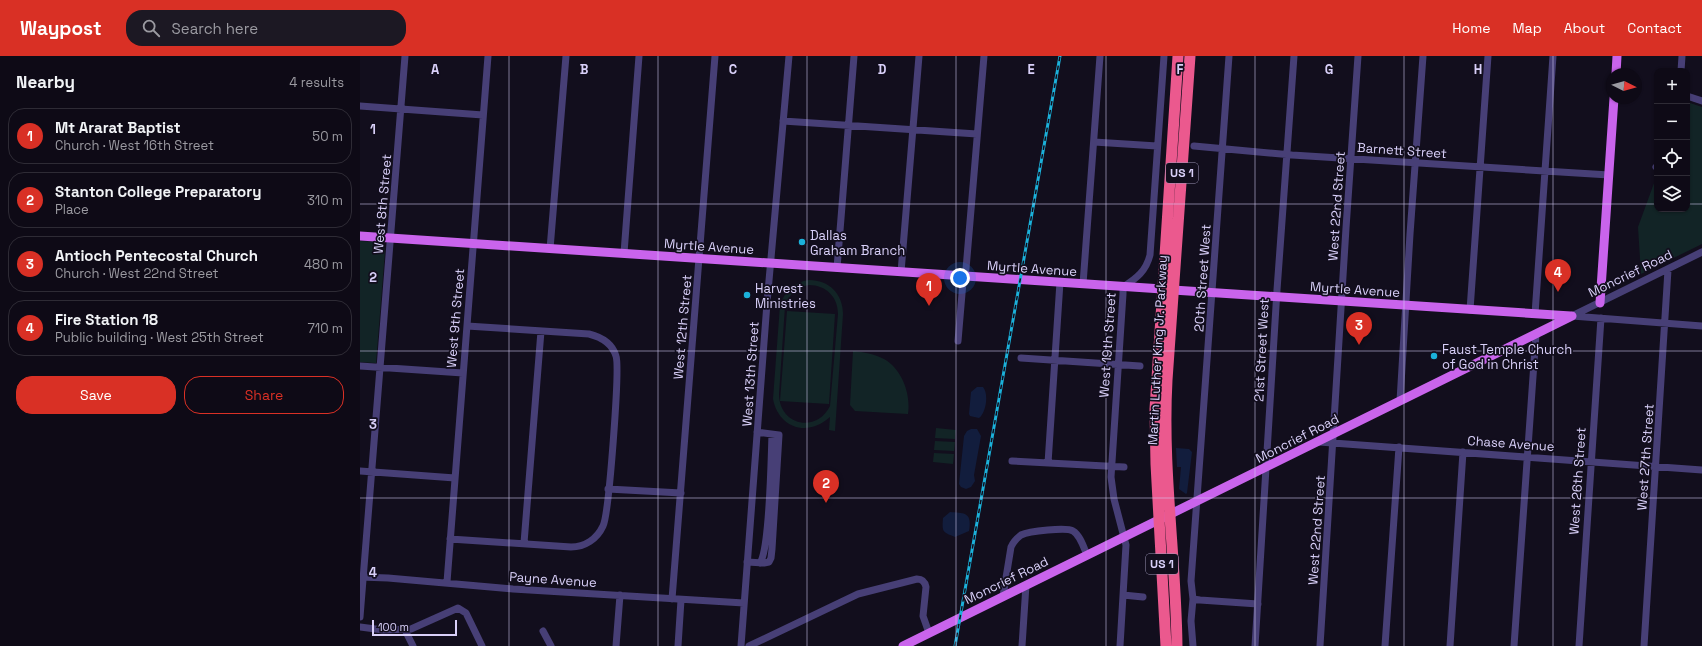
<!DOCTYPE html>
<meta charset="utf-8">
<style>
:root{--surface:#0e0a16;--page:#1c1823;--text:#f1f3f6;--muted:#9b9aa1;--line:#2e2b35;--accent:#d93025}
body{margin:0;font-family:"Space Grotesk",sans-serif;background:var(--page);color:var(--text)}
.controls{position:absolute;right:12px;top:12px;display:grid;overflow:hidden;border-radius:8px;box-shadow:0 1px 3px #0004}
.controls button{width:36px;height:36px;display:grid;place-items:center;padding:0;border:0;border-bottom:1px solid var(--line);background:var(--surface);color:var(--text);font:20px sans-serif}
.compass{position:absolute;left:1246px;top:12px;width:36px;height:36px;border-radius:50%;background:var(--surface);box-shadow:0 1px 3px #0004;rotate:95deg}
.scale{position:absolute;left:12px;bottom:10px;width:85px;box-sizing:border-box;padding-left:4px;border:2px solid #d9d0f9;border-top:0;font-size:11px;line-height:14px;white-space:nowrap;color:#d9d0f9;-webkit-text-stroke:3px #120e1d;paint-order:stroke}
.you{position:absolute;left:600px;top:222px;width:14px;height:14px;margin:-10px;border:3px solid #fff;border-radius:50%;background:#1a73e8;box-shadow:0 0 0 6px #1a73e833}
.badge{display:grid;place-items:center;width:26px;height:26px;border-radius:50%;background:var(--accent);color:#fff;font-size:13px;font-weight:700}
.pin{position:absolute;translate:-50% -33px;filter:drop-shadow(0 1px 2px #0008)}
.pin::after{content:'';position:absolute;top:21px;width:14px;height:12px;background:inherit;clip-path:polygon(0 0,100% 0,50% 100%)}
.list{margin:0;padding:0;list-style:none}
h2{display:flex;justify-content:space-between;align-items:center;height:52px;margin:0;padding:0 16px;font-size:17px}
h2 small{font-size:13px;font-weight:400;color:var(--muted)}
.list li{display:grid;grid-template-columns:26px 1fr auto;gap:12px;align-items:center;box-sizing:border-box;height:56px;margin:0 8px 8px;padding:0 8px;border:1px solid var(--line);border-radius:16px}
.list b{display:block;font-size:15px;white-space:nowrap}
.list p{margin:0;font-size:13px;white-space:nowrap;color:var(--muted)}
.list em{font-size:13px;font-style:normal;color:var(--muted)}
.actions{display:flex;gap:8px;padding:12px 16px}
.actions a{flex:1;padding:9px 0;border:1px solid var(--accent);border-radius:16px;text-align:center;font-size:14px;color:var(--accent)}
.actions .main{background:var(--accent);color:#fff}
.icon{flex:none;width:22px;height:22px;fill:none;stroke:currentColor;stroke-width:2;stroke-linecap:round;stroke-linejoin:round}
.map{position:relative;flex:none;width:1342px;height:590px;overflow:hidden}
header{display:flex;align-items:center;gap:24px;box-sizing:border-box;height:56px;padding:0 20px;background:var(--accent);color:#fff}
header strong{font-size:19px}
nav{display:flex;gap:22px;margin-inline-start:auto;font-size:14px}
.search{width:280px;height:36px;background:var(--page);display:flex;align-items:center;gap:10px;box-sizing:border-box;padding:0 14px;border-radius:16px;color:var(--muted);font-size:15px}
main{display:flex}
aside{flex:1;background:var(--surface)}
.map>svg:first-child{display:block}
.green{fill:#122426;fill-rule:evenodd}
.water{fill:#121d3d}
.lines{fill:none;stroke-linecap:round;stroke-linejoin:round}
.minor{stroke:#473f76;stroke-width:7}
.major{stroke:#c964ec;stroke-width:9}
.highway{stroke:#eb598e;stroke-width:11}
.rail-casing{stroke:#1bb1da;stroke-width:3}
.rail{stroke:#120e1d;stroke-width:1.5;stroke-dasharray:4.5;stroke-linecap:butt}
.grid{fill:none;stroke:#d9d0f9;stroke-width:1;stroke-opacity:0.55}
.poi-dot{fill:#1bb1da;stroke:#120e1d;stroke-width:1.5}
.labels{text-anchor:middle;stroke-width:3.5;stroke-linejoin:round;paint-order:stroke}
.shield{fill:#120e1d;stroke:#9d96b7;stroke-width:1}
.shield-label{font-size:12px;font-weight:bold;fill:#d9d0f9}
.street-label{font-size:13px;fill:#d9d0f9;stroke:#120e1d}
.poi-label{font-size:13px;fill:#d9d0f9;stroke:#120e1d;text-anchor:start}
.grid-label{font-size:13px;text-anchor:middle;font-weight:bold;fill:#d9d0f9;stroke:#120e1d;stroke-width:3.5;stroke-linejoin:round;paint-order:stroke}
</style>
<header>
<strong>Waypost</strong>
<div class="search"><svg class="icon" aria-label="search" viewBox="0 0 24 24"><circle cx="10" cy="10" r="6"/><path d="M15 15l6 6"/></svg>Search here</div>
<nav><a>Home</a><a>Map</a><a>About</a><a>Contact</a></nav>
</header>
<main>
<aside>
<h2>Nearby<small>4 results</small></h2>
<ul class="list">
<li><span class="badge">1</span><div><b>Mt Ararat Baptist</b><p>Church · West 16th Street</p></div><em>50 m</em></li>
<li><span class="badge">2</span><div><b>Stanton College Preparatory</b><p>Place</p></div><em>310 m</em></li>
<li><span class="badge">3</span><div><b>Antioch Pentecostal Church</b><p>Church · West 22nd Street</p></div><em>480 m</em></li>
<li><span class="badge">4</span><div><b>Fire Station 18</b><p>Public building · West 25th Street</p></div><em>710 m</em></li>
</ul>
<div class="actions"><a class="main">Save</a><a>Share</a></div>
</aside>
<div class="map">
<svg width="1342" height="590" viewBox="0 0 1342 590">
<rect width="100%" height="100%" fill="#120e1d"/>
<path class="green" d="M1327,46L1342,51V188L1281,218L1278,171L1297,119V153H1327Z
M0,185L17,186L24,190L25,195L16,307L0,306Z
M449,224C469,224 483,238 483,258L475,375L469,374L470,361C448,381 419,373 413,343L420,249C425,235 434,226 449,224ZM449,229C466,229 478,241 478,258L470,350C456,378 419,369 419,338L425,250C429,238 437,231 449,229Z
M427,255L475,258L469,348L420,345Z
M493,295C504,296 514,298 524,303C542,313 551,338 548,358L495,355L490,349Z
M576,372L596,374L595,383L575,382Z
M575,385L595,386L594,395L574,394Z
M574,397L594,398L593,408L573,406Z"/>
<path class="water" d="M617,331H623C629,338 626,357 619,362L610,360L609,358L611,336Z
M611,373H617L621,380L614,419L615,425L611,431L606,433L601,431L599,428L604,380L607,375Z
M816,392L829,393L832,396L827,437L826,438L819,433L821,411H817Z
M590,456C606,457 612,457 609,475L595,481C582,476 582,476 583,462Z"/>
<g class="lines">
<path class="minor" d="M1321,15L1322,0
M1327,40L1342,45
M0,50L123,59
M423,65L617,78
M734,86L797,90
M834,90L932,99L1249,119
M1296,111L1297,110
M190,193L206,0
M264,197L279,0
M477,212L494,0
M541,216L559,0
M723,228L740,0
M1110,254L1128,0
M1175,258L1193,0
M1212,260L1342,196
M1212,260L1342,270
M598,285L603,226L606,213L624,0
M661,302L780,310
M0,310L103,317
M1040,345L1050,178L1063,0
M959,386L1342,414
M652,405L764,411
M688,407L700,226
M0,415L95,422
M248,433L321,437
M90,483L211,491C225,491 237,483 243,470C249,458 260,312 256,300C252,287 241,281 229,278L107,270
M164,487L181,275
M387,506L404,507L409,506L411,502L412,493L419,379L397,376
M400,507C410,492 411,402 412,379
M0,521L28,522L153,533L384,547
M87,526L128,0
M763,539L783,541
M643,540L651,491C653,486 657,482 661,479C669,475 707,471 713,475C720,479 724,492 727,499
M312,543L355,0
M833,543L840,544L898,548
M0,561L45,0
M0,571L23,574L51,573L98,552L106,557L122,590
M45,574L53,590
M183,575L191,590
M256,590L260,539
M318,590L321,544
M381,590L407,247L429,0
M389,590L498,538L557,523C562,523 565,526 566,531L563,560L569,577
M662,590L666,529
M760,590L766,489L754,443L751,421L763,238V231C777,222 786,215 790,199L804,0
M833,590L831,565L833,543L831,525L869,0
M895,590L917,234L934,0
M960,590L986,172L998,0
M1025,590L1039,391
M1090,590L1103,396
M1154,590L1176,278
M1219,590L1241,262
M1284,590L1308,214"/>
<path class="major" d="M1256,18L1257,0
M0,180L802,233
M813,234L1211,260
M1240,247L1254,42
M543,590L1212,260"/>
<path class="highway" d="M806,590L796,408L795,353L818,0
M817,590C816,501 802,413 807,324L830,0"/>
<defs>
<path id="rail" d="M595,590L700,0"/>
</defs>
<use href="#rail" class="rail-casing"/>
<use href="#rail" class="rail"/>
</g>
<path class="grid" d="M149,0V590M298,0V590M447,0V590M596,0V590M746,0V590M895,0V590M1044,0V590M1193,0V590M0,148H1297M1327,148H1342M0,295H1342M0,442H1342"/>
<g class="poi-dot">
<circle cx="442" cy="186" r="4"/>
<circle cx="387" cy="239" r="4"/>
<circle cx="1074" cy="300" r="4"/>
</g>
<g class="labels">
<g class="shield">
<rect x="806" y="107" width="32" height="20" rx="3"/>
<rect x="786" y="498" width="32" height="20" rx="3"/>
</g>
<g class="shield-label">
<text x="822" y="121">US 1</text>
<text x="802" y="512">US 1</text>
</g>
<g class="street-label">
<text transform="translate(1042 94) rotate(4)" y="5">Barnett Street</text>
<text transform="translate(22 148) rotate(-85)" y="5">West 8th Street</text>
<text transform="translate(976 150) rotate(-86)" y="5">West 22nd Street</text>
<text transform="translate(349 190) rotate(4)" y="5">Myrtle Avenue</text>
<text transform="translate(672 212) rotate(4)" y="5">Myrtle Avenue</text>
<text transform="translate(1270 217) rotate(-26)" y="5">Moncrief Road</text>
<text transform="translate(842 222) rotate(-86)" y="5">20th Street West</text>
<text transform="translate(995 233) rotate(4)" y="5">Myrtle Avenue</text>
<text transform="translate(95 262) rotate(-85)" y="5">West 9th Street</text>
<text transform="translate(322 271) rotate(-85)" y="5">West 12th Street</text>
<text transform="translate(747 289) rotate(-86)" y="5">West 19th Street</text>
<text transform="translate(797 294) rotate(-87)" y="5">Martin Luther King Jr. Parkway</text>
<text transform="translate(901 294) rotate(-87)" y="5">21st Street West</text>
<text transform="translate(390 318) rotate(-86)" y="5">West 13th Street</text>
<text transform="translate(937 382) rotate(-27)" y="5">Moncrief Road</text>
<text transform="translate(1151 387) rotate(4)" y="5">Chase Avenue</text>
<text transform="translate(1285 401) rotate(-86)" y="5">West 27th Street</text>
<text transform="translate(1217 425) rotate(-86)" y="5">West 26th Street</text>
<text transform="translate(956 474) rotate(-86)" y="5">West 22nd Street</text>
<text transform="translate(193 523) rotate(4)" y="5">Payne Avenue</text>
<text transform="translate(646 524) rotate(-26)" y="5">Moncrief Road</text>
</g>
<g class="poi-label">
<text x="450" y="184">Dallas<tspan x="450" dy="15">Graham Branch</tspan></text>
<text x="395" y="237">Harvest<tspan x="395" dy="15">Ministries</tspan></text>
<text x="1082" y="298">Faust Temple Church<tspan x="1082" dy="15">of God in Christ</tspan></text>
</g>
</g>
<g class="grid-label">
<text x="75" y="18">A</text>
<text x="224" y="18">B</text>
<text x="373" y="18">C</text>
<text x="522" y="18">D</text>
<text x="671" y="18">E</text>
<text x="820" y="18">F</text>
<text x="969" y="18">G</text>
<text x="1118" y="18">H</text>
<text x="13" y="78">1</text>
<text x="13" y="226">2</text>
<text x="13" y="373">3</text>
<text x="13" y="521">4</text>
</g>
</svg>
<div class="controls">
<button>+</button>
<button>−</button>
<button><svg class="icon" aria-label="locate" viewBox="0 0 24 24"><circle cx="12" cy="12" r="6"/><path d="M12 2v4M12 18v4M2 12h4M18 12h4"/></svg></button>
<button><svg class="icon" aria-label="layers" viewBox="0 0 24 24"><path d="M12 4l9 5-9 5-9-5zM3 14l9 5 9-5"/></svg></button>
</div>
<svg class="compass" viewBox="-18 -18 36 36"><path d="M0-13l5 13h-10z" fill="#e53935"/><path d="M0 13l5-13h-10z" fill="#9b9aa1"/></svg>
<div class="scale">100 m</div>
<div class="you"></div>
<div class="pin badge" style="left:569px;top:250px">1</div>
<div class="pin badge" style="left:466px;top:447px">2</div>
<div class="pin badge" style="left:999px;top:289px">3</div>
<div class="pin badge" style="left:1198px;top:236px">4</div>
</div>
</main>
